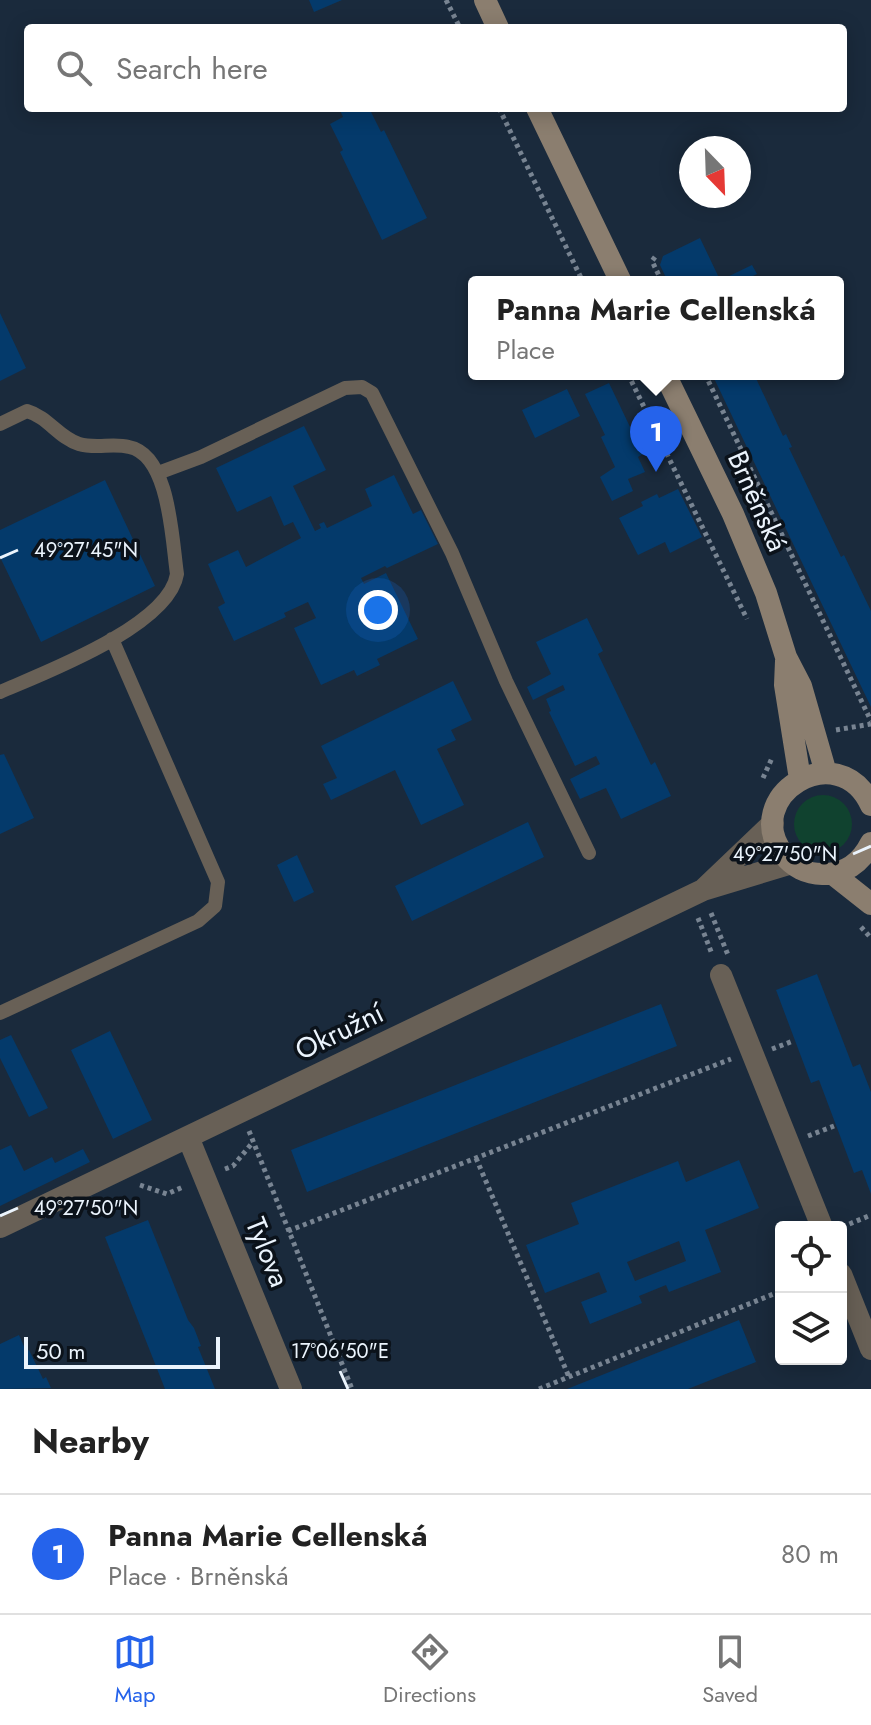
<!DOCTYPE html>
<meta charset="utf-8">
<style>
:root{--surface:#fff;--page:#f6f6f6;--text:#222;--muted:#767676;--line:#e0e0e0;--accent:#2563eb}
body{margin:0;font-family:Jost,sans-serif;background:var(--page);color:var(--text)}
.controls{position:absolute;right:24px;bottom:24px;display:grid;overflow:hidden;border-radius:8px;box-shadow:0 4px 20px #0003}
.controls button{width:72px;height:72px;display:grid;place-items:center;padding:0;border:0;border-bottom:2px solid var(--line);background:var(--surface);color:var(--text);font:40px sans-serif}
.compass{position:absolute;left:679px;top:136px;width:72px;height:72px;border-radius:50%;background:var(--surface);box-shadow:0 4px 20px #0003;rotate:157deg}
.scale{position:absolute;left:24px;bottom:20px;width:196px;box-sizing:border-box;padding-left:8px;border:4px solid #ebf4fd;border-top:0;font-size:22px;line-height:28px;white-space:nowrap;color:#ebf4fd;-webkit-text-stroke:6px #0b121a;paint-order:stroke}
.you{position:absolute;left:378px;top:610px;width:28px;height:28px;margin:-20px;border:6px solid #fff;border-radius:50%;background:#1a73e8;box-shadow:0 0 0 12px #1a73e833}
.badge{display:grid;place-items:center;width:52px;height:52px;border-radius:50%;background:var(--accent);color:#fff;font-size:26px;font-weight:700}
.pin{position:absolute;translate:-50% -66px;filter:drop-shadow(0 2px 4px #0008)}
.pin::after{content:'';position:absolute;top:42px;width:28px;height:24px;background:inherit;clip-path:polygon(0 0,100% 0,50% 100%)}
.popup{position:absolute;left:468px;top:276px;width:376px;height:104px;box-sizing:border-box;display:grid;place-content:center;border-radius:8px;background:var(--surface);filter:drop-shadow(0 2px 6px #0005);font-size:26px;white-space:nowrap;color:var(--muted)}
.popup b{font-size:30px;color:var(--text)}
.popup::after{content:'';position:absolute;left:50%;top:100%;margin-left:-16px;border:16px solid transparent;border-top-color:var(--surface)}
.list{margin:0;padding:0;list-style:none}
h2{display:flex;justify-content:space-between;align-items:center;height:104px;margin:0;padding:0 32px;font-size:34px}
h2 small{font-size:26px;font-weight:400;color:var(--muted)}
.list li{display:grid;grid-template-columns:52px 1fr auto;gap:24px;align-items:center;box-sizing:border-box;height:120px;padding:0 32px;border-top:2px solid var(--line)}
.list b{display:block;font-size:30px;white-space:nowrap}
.list p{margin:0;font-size:26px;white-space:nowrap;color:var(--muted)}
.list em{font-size:26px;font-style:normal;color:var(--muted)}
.icon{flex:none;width:44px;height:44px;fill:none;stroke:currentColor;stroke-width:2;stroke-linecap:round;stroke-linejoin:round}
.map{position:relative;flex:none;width:871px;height:1389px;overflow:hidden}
.search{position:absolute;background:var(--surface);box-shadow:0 4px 20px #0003;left:24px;right:24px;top:24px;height:88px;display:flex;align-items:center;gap:20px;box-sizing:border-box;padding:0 28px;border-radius:8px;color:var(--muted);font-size:30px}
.sheet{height:224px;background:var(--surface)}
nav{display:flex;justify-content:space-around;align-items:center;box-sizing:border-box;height:112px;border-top:2px solid var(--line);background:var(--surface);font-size:22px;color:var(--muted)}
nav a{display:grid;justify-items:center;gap:4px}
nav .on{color:var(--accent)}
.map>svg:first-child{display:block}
.green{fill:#10422f}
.building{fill:#043a6b;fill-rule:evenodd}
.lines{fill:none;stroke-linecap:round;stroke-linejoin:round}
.path{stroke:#788492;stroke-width:5;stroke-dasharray:4 4;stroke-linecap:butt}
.service{stroke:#686056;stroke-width:14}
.minor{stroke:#686056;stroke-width:22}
.secondary{stroke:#8b7e6f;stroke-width:22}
.ticks{fill:none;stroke:#ebf4fd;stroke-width:3}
.labels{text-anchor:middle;stroke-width:7;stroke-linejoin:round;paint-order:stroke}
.street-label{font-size:28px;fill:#ebf4fd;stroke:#0b121a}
.ticks-label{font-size:20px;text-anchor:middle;fill:#ebf4fd;stroke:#0b121a;stroke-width:7;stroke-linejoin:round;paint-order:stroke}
</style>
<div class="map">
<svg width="871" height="1389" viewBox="0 0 871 1389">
<rect width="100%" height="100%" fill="#1a2a3c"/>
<path class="green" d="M794 824a29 29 0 1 1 58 0a29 29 0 1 1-58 0Z"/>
<path class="building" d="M309,0H342L314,12Z
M339,108H369L381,132L384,130L427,218L382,240L340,152L343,150L330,124L343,117Z
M700,238L721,282H668L660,265L663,256Z
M752,265L757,274L741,282H724L723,279Z
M0,313L26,368L0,381Z
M712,374H754L783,436L786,434L792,447L789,448L841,557L844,555L871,611V707Z
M609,383L643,454L638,457L645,472L628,479L633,491L612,501L600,477L615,467L601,437L605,435L585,394Z
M567,389L580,416L535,438L522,410Z
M304,426L326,470L293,486L315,531L321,528L319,524L324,522L327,528L372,506L365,489L394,475L413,514L421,510L438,544L387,568L385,566L361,578L364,584L386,573L418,639L377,659L380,665L357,676L354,670L321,685L294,628L316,618L308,602L284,613L286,617L234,641L218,607L225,603L208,564L238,550L246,567L301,538L293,522L284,526L271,496L237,512L216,468Z
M105,480L155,586L41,642L0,557V530Z
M678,489L702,537L670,553L665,542L638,555L619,518L643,506L641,502L657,494L659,498Z
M587,618L603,651L598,654L651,765L655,762L671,796L621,819L606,788L580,799L570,779L600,764L596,756L575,766L549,712L551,711L546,699L565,690L563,685L533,700L527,687L551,674L536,642Z
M453,681L472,720L451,730L456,740L437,749L464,805L421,825L395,770L331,800L323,784L337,778L321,746Z
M4,754L34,818L0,834V755Z
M528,822L544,857L412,921L395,886Z
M297,855L314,892L294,902L277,865Z
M817,974L853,1067L860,1064L871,1092V1194L862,1170L854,1173L819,1080L811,1083L776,990Z
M661,1004L677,1046L307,1192L291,1150Z
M110,1031L152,1120L113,1139L71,1050Z
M11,1035L48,1108L29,1117L0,1058V1040Z
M11,1145L24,1171L52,1157L55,1163L83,1149L90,1162L0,1206V1150Z
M739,1160L759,1208L705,1230L721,1272L669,1292L666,1285L639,1296L642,1303L590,1324L581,1302L607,1292L599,1272L545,1293L526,1245L579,1224L571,1203L678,1161L686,1182ZM679,1241L686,1261L635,1281L627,1262Z
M148,1220L188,1320L194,1328L201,1346L198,1347L215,1389H165L105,1237Z
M739,1320L756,1362L688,1389H567Z
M19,1335L26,1351L29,1350L43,1379L46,1377L51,1388L0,1389V1344Z"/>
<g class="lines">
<path class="path" d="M446,0L460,28
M499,108L583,282
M655,257L652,261L662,282
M628,374L747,619
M705,374L871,721
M836,730L871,724
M763,778L772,758
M711,913L728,955
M698,918L712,954
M861,927L871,938
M772,1049L793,1041
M249,1131L352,1389
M808,1136L834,1126
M476,1158L569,1377
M225,1169L233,1166L253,1142
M140,1185L167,1194L183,1187
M842,1227L871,1215
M288,1231L731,1059
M539,1389L781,1291"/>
<path class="service" d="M0,424L27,411C48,417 59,438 79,444C95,449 113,443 129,447C170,455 172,541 177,574C169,626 44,673 0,692
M158,473L201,457L345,388L362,387L372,393L452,553L506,681L589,853
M0,1013L198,921L215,906L218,882L112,639"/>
<path class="minor" d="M704,889L773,823
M721,975L822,1227
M188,1137L291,1389
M0,1227L703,890L792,863
M841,1274L871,1349"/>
<path class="secondary" d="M485,0L498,28
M537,108L621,282
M665,374L733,514L766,593L786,657L801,686L826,773
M786,661L785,685L800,779
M871,805C838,734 738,797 784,855C793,867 807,874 822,874C844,875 861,863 871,843
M833,874L871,904"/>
</g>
<path class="ticks" d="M0,558L18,550M853,854L871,846M0,1216L18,1208M340,1371L348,1389"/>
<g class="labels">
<g class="street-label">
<text transform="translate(758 501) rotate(66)" y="10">Brněnská</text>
<text transform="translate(339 1031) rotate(-26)" y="10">Okružní</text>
<text transform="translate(268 1252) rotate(68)" y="10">Tylova</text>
</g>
</g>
<g class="ticks-label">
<text x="86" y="557">49°27'45"N</text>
<text x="785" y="861">49°27'50"N</text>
<text x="86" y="1215">49°27'50"N</text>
<text x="340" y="1358">17°06'50"E</text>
</g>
</svg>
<div class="controls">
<button><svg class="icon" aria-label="locate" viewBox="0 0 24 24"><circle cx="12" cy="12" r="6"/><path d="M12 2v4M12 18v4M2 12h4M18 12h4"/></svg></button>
<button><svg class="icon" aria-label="layers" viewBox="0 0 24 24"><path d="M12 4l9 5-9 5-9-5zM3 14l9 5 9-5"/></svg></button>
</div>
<svg class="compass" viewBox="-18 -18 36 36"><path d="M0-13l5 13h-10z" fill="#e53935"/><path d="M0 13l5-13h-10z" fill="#767676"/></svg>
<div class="scale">50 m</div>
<div class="you"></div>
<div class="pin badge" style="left:656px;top:472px">1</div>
<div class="popup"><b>Panna Marie Cellenská</b>Place</div>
<div class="search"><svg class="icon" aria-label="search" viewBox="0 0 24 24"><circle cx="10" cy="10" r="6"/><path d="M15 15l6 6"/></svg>Search here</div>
</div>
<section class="sheet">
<h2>Nearby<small></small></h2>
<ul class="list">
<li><span class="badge">1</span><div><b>Panna Marie Cellenská</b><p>Place · Brněnská</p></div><em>80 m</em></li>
</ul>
</section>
<nav>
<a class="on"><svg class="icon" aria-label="map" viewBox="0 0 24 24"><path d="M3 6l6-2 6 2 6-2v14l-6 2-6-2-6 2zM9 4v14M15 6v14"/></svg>Map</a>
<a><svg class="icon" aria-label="directions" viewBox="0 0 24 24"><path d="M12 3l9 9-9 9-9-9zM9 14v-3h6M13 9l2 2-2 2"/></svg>Directions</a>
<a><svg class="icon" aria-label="saved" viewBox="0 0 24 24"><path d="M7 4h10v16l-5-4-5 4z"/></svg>Saved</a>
</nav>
